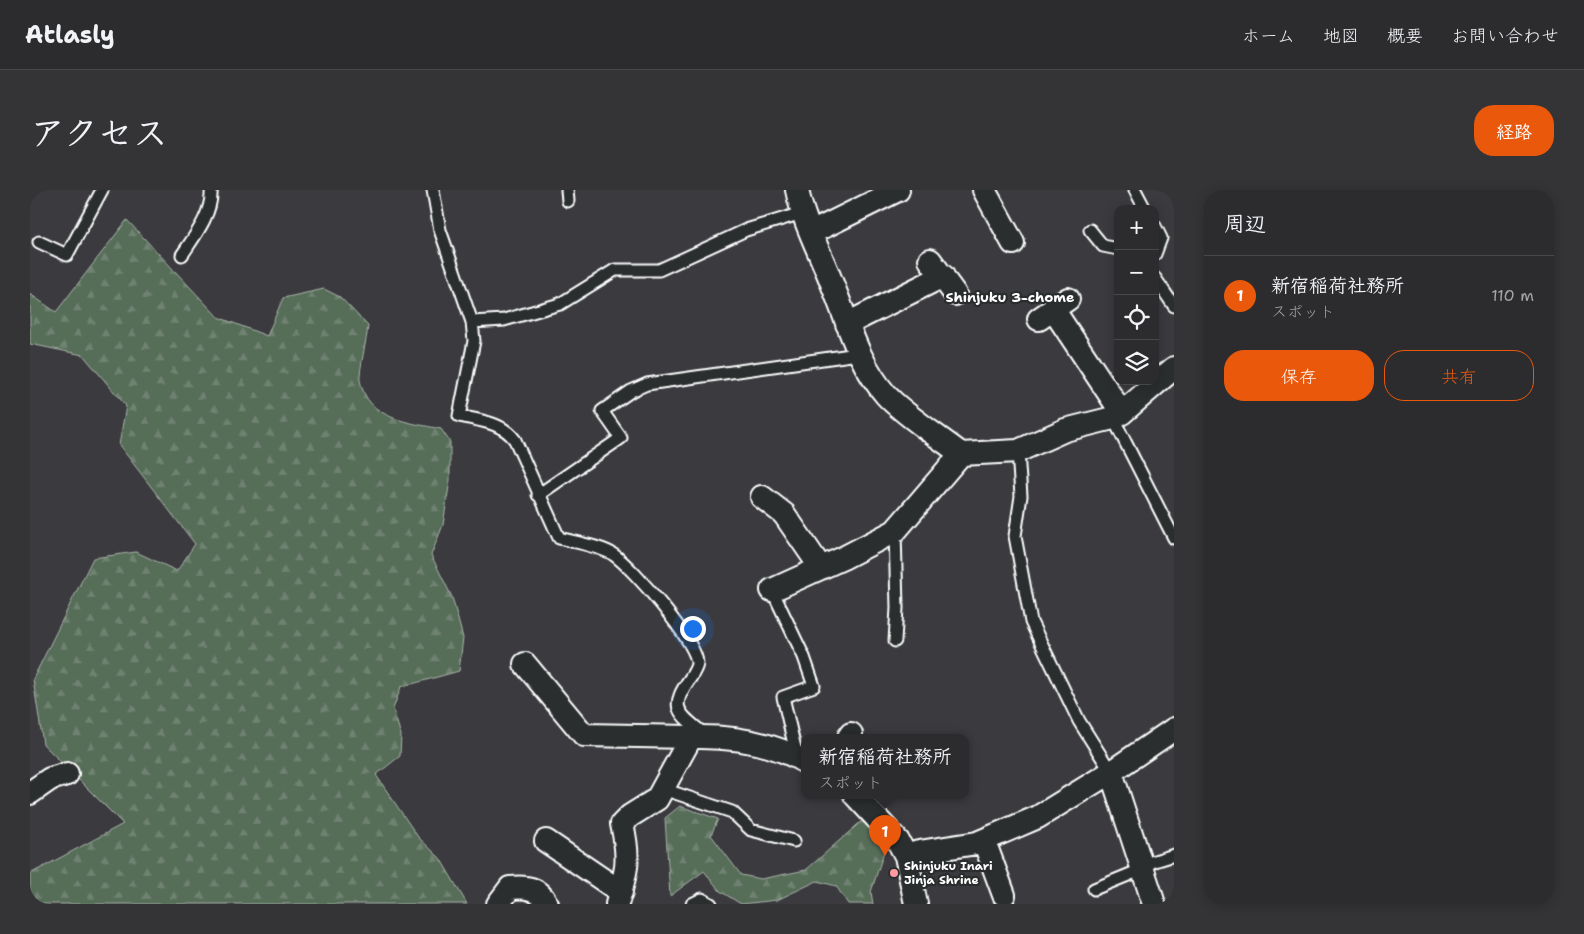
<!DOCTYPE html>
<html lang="ja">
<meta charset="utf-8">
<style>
:root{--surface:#2c2c2f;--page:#343437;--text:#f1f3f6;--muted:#a6a7aa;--line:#48484b;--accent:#ea580c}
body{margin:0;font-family:"Shantell Sans","Klee One",sans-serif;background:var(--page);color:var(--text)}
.controls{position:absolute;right:15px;top:15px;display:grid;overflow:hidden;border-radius:10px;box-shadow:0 2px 12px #0003}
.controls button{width:45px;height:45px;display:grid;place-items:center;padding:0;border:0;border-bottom:1px solid var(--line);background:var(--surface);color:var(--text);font:25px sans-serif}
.you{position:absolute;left:662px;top:438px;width:18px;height:18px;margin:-12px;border:4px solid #fff;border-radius:50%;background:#1a73e8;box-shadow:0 0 0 8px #1a73e833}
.badge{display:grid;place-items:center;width:32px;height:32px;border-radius:50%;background:var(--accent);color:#fff;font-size:16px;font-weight:700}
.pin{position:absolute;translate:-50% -41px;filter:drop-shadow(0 1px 2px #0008)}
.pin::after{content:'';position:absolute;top:26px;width:18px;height:15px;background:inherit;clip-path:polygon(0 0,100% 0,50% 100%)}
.popup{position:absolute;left:771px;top:544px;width:168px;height:65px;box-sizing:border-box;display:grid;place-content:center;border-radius:10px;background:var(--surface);filter:drop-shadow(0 1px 4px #0005);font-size:16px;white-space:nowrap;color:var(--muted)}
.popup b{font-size:19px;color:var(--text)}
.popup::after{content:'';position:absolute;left:50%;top:100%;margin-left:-10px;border:10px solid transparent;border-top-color:var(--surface)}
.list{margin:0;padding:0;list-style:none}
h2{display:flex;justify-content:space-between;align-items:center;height:65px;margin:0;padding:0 20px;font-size:21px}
h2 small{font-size:16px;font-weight:400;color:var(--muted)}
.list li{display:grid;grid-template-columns:32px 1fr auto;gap:15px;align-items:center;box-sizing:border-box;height:80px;padding:0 20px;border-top:1px solid var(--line)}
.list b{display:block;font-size:19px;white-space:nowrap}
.list p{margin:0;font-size:16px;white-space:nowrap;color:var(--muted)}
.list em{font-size:16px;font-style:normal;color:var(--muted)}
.actions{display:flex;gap:10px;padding:15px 20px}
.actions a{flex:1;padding:11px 0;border:1px solid var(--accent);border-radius:20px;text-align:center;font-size:18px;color:var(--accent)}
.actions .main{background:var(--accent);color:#fff}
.icon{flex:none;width:28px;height:28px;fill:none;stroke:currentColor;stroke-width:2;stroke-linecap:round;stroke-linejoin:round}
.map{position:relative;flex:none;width:1144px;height:714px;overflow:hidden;border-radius:20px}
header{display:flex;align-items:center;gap:30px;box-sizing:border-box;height:70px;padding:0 25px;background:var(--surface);border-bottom:1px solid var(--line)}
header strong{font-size:24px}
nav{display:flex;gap:28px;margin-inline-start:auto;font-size:18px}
.intro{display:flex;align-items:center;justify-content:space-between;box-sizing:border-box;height:120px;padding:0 30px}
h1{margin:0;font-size:35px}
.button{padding:12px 22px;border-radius:20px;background:var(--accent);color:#fff;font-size:18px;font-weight:700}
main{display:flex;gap:30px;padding:0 30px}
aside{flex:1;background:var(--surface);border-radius:20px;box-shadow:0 2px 12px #0003}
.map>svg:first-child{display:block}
.forest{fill:url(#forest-firs);stroke:#abb6ac}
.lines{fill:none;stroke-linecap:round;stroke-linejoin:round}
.lane-casing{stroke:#fff;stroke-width:15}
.street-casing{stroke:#fff;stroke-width:26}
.lane{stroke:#2a2d2e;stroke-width:11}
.street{stroke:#2a2d2e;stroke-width:22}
.poi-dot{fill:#ff9aa2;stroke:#2a2d2e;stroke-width:2}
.labels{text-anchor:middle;stroke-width:4.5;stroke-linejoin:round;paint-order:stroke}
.poi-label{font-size:12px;font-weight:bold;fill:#fff;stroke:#2a2d2e;text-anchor:start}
.neighbourhood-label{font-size:14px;font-weight:bold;fill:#fff;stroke:#2a2d2e}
</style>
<header>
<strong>Atlasly</strong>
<nav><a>ホーム</a><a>地図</a><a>概要</a><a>お問い合わせ</a></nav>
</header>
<div class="intro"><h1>アクセス</h1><a class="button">経路</a></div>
<main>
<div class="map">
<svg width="1144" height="714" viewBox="0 0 1144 714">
<defs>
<pattern id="forest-firs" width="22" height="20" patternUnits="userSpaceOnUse" patternTransform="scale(1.25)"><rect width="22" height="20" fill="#576d59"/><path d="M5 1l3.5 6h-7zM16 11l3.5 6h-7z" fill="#708372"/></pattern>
</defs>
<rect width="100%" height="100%" fill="#3b3a3f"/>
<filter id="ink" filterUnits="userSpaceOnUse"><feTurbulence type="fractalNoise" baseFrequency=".02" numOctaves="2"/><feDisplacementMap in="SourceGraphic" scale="10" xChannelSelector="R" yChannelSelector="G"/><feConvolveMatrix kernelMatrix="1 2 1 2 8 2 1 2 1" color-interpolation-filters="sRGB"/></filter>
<g filter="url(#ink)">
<path class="forest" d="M97,30L188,127L237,146L253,108L294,99L310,107L338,136C337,149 329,180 330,190C337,230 379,232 411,239L420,252V290L413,335L401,365L422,407L433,448L429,481L371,497L363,519L371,545L370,566L346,585L388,647L410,668L437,714H0V684L93,634L13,554L3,489L63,368L106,362L147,381L165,354L89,255L96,216L53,165L0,154V104L26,122Z
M650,616L688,629L681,645L711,685L731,689L776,680L834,629L857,652L841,702L843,714H818L806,696L787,691L747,710L711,714L690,701L674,681L640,706L635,628Z"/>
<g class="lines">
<defs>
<path id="lane" d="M403,0L410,40L442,132L444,151L429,226C450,231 472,232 485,250L529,348C544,352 573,357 584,365C603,378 667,452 667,473C667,478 663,483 661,487C638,519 648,522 675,545
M537,0L538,11
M1105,0L1115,19
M1125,36L1131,48L1125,64
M1060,40L1073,56L1088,59
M9,52L37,65L72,0
M152,65C164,47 183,23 181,0
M1125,88L1144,116
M442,132L474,130L530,114L585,80H629L716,40L772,23
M1083,228L1144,348
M988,261L991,306L985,346L1001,432L1049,531L1081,582
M508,305L591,248L572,221L601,201L617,194L828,164
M865,341L867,418L865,451
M742,400L774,467L784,496L753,507L767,567
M633,599L702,622L721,640L764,651
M1112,675L1144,665
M1064,699L1113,679
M662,714L672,709L681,714"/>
<path id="street" d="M767,0C774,34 791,64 803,96C819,135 828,173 856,205C873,224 909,247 931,264L988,261L1035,240L1083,228L1092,223L1144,178
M954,0L983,53
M781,43L868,0
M900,70L925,104
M1023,119L1092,223
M1009,129L1038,109
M817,134L913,86
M732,307L754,324L791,378
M742,400L813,368L865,341L931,264
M495,474L554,545L661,547
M819,547L821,544
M1081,582L1124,714
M0,603L20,589L37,584
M825,605L868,651L876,666L886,714
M516,651L591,702
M954,651L974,705
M876,666L889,662L947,653L1008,627L1081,582L1144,539
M468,714L480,698C498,696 508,698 517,714
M587,714C597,680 600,669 592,634L600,626L627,609L661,547C699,546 742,552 775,572"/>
</defs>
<use href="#lane" class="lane-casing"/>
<use href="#street" class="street-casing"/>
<use href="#lane" class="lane"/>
<use href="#street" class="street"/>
</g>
</g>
<circle class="poi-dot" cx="864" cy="683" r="5"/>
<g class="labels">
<g class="poi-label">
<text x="874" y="680">Shinjuku Inari<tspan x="874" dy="14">Jinja Shrine</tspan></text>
</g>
<g class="neighbourhood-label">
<text x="980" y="112">Shinjuku 3-chome</text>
</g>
</g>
</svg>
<div class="controls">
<button>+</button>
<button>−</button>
<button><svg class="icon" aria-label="locate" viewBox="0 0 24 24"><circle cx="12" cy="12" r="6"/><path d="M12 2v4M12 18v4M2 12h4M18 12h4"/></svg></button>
<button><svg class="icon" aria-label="layers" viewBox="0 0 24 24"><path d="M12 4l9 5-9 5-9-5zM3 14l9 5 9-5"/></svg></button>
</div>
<div class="you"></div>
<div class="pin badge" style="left:855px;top:666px">1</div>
<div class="popup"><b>新宿稲荷社務所</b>スポット</div>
</div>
<aside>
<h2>周辺<small></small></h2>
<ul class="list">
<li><span class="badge">1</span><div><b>新宿稲荷社務所</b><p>スポット</p></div><em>110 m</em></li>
</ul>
<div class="actions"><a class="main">保存</a><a>共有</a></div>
</aside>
</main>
